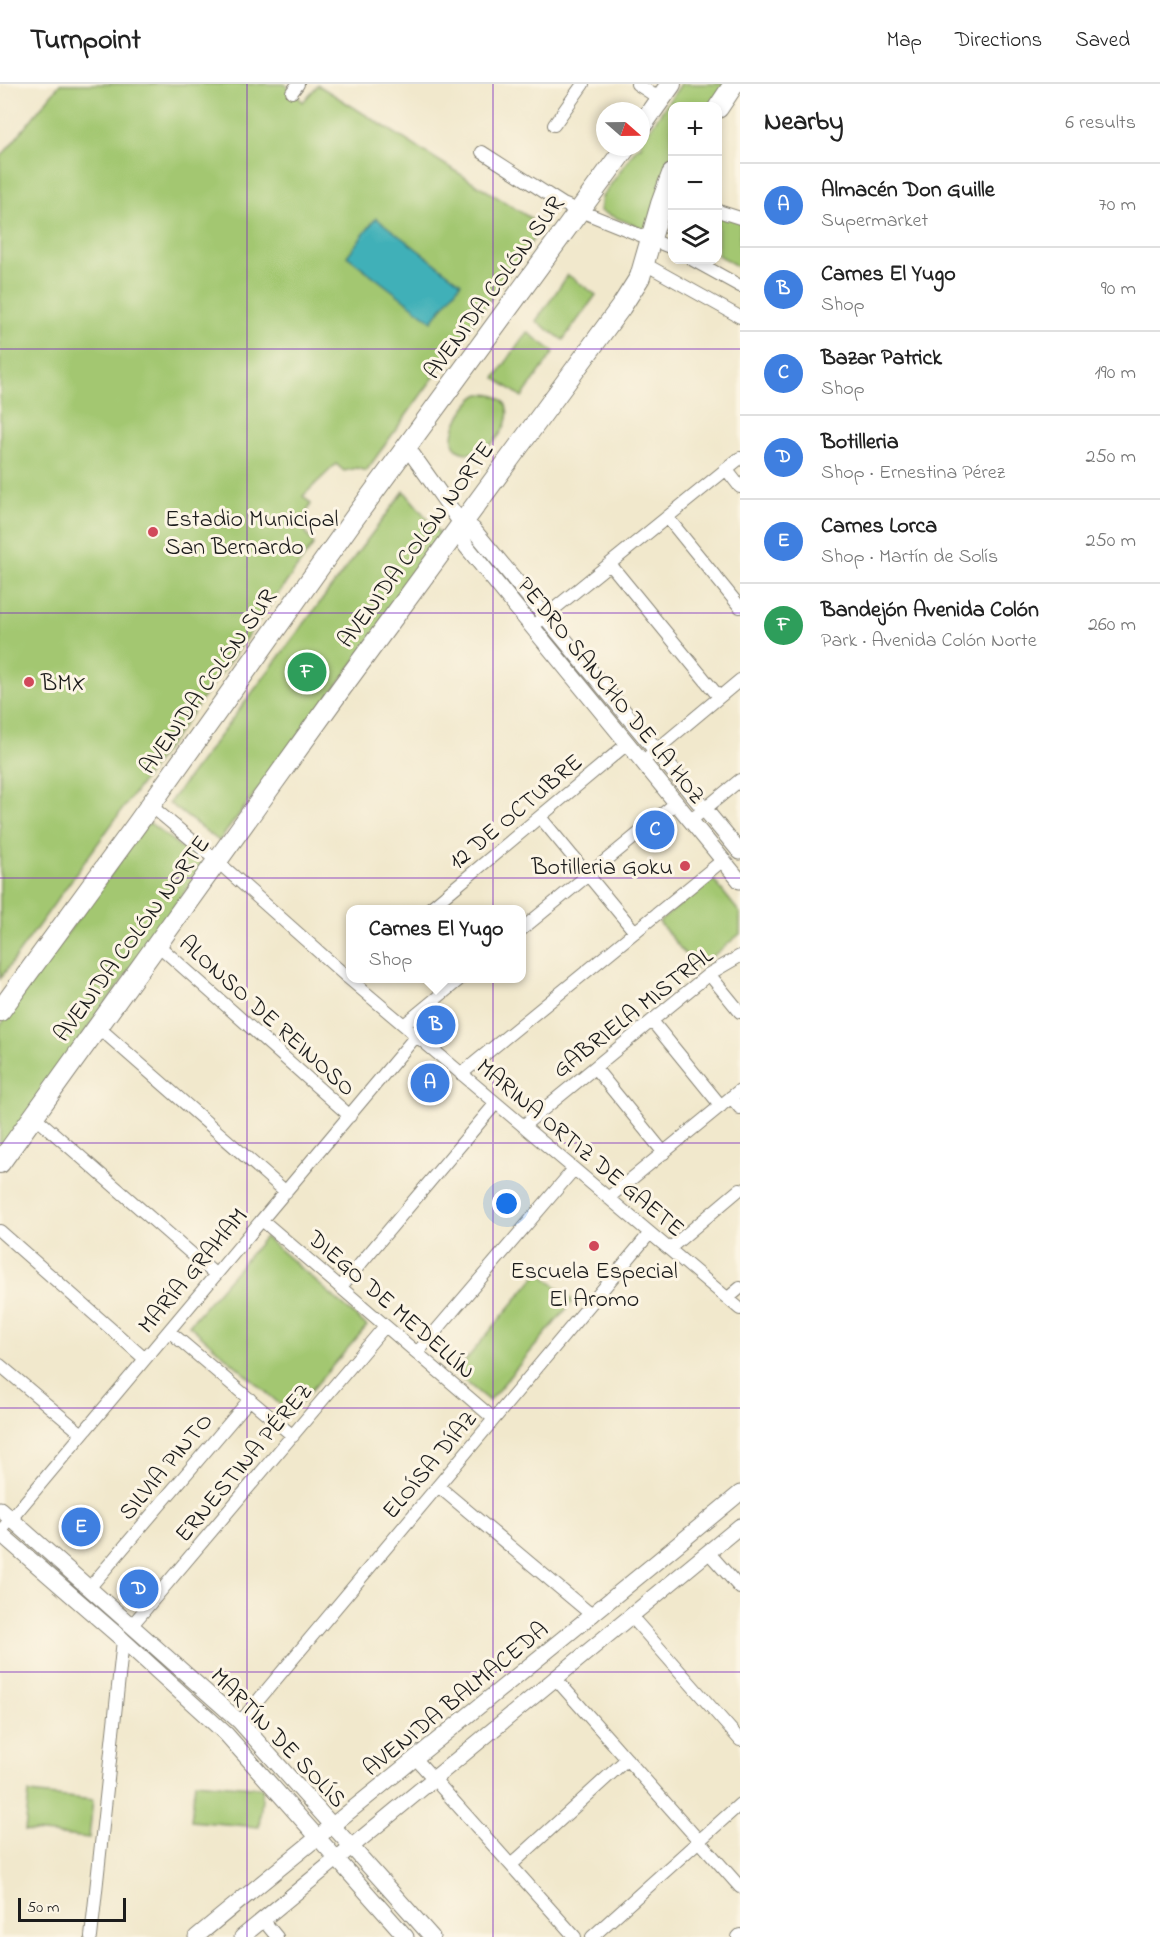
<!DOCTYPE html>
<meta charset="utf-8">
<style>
:root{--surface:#fff;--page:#f6f6f6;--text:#222;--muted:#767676;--line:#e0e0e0;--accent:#0f766e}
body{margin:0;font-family:"Indie Flower",sans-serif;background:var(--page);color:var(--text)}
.controls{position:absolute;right:18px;top:18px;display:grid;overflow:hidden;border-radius:12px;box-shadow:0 3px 9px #0003}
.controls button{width:54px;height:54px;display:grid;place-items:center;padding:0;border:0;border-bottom:2px solid var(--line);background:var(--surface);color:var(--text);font:30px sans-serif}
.compass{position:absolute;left:596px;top:18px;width:54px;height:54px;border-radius:50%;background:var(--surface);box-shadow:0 3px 9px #0003;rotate:110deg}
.scale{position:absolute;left:18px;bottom:15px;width:108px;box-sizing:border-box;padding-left:6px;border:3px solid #1c1c1c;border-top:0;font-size:16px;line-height:21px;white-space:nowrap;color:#1c1c1c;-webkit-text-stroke:4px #fcf5e5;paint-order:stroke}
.you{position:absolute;left:507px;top:1120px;width:21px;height:21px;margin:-15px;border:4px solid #fff;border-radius:50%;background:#1a73e8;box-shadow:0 0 0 9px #1a73e833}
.badge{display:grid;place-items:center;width:39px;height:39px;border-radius:50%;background:var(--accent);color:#fff;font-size:20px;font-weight:700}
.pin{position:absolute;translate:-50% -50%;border:3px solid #fff;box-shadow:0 2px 6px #0006}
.popup{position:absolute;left:346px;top:821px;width:180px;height:78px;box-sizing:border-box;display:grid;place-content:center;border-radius:12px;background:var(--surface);filter:drop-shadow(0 2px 4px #0005);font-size:20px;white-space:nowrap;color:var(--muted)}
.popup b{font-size:22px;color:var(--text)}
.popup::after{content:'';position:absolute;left:50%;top:100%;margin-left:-12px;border:12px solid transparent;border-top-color:var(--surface)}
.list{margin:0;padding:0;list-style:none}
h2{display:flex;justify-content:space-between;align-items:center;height:78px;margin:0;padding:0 24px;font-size:26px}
h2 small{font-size:20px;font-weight:400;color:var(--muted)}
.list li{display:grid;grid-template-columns:39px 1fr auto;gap:18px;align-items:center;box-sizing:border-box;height:84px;padding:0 24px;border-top:2px solid var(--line)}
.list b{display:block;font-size:22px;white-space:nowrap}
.list p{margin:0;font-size:20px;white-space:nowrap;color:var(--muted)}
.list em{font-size:20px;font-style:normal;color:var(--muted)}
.icon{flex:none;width:33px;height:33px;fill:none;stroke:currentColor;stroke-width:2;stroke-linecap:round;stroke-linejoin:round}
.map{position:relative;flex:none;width:740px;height:1853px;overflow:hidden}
header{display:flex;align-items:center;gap:36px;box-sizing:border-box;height:84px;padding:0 30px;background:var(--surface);border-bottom:2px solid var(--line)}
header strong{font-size:28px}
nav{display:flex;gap:33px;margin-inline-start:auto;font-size:21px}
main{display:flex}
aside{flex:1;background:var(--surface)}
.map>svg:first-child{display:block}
.green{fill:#a3c771;stroke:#607246;stroke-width:1.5}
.water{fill:#3fb0b8;stroke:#2e666a;stroke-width:1.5}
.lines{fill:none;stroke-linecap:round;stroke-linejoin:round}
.minor-casing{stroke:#868274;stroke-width:14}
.tertiary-casing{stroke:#868274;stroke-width:17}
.primary-casing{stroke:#868274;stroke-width:22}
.minor{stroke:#fff;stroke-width:12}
.tertiary{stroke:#fff;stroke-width:15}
.primary{stroke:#fff;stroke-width:20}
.grid{fill:none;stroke:#7b2cbf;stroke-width:1.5;stroke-opacity:0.55}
.poi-dot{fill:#d1495b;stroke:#fcf5e5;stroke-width:2}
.labels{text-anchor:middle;stroke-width:6;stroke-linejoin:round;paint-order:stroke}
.street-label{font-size:24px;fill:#1c1c1c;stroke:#fcf5e5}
.poi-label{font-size:24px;fill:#1c1c1c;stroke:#fcf5e5;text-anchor:start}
</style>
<header>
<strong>Turnpoint</strong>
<nav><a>Map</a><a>Directions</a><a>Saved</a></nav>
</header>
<main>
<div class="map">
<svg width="740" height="1853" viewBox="0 0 740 1853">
<rect width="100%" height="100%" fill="#fcf5e5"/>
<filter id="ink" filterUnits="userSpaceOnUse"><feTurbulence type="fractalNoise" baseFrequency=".0167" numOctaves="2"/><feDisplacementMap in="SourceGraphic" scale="12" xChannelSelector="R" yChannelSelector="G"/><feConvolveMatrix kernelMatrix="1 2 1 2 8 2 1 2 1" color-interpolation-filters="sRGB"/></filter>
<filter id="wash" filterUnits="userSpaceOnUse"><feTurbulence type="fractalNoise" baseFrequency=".008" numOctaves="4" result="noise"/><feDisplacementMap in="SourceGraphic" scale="24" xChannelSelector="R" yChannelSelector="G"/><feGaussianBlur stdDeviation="1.35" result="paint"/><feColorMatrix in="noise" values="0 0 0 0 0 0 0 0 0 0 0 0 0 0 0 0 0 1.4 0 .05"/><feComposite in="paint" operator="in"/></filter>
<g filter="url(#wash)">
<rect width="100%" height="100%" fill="#f1e8cc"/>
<path class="green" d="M60,0H285L303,18L318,1L543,142L366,387L357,384L344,387L336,380L303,412L311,420C303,435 301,447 314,460L0,895V74Z
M681,0H726L710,22H672V77L663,90L648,147L600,127L602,113L637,63H641V57Z
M718,129L740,136V184L718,171Z
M568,191L596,211L563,256L536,237Z
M527,248L554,268L522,313L495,294Z
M480,310C532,309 500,370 469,369C435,369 463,317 480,310Z
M404,407L446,457L219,757L169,719Z
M150,739L201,779L203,783L0,1067V942L145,742Z
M712,794L740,829V850L697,885L659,838Z
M265,1153L367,1242L291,1330L189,1241Z
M539,1188L573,1217L489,1317L455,1289Z
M195,1698L263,1704L259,1743L191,1737Z
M29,1709L93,1716L89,1754L25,1747Z"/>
<path class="water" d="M376,134L461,199L432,237L347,172Z"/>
</g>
<g filter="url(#ink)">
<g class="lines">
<defs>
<path id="minor" d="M637,0L660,15
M292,8L298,0
M554,41L583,0
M482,68L563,120L672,164
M718,127L740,134
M693,176L740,202
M645,180L740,233
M726,385L740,403
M667,433L740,523
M610,480L719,613
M538,538L740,374
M649,672L740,596
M150,721L218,778L347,893L740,1225
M540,733L635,848
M690,737L740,696
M428,826L627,660
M522,845L676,719
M158,861L350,1032
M709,890L740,928
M652,937L721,1022
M404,941L461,894
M98,943L286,1108
M595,984L664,1069
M461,990L723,776
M731,1013L740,1024
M34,1032L216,1191
M523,1042L709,890L740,872
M608,1114L740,1006
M262,1136L494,1335
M0,1147L145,1275
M669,1165L740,1105
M340,1204L496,1019
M728,1214L740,1204
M169,1247L293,1352
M417,1269L574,1085
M0,1281L82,1350
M438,1402L593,1532
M0,1448L416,952
M708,1468L740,1504
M90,1503L250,1315
M631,1532L740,1656
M132,1541L385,1242
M555,1594L740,1803
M240,1638L650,1149
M416,1675L575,1853
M511,1781L627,1675
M263,1836L277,1853
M91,1853L123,1556
M592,1853L740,1720
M738,1853L740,1851"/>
<path id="tertiary" d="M407,363L461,439L473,445L740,768
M461,439V448L466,462L740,797
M0,1425L240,1638L432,1853
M0,1449L123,1556L226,1650L406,1853
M196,1853C376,1704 560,1559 740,1409
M242,1853L740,1442"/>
<path id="primary" d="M718,24L734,0
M641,42L671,0
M0,927L137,740L353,436L626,63
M0,1079L337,610L621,223L640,193L661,120L672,90"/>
</defs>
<use href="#minor" class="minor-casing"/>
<use href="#tertiary" class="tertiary-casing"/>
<use href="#primary" class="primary-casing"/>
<use href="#minor" class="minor"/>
<use href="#tertiary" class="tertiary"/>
<use href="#primary" class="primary"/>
</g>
</g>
<path class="grid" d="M247,0V1853M493,0V1853M0,265H740M0,529H740M0,794H740M0,1059H740M0,1324H740M0,1588H740"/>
<g class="poi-dot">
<circle cx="153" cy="448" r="6"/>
<circle cx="29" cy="598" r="6"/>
<circle cx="685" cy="782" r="6"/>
<circle cx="594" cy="1162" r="6"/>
</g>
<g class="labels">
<g class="street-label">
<text transform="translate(493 203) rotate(-54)" y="8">AVENIDA COLÓN SUR</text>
<text transform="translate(415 460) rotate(-54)" y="8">AVENIDA COLÓN NORTE</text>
<text transform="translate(207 597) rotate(-55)" y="8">AVENIDA COLÓN SUR</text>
<text transform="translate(612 606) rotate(51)" y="8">PEDRO SANCHO DE LA HOZ</text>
<text transform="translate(515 727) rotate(-40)" y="8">12 DE OCTUBRE</text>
<text transform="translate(131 854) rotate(-54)" y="8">AVENIDA COLÓN NORTE</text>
<text transform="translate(632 928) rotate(-38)" y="8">GABRIELA MISTRAL</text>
<text transform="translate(268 931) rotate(42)" y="8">ALONSO DE REINOSO</text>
<text transform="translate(581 1063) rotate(40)" y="8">MARINA ORTIZ DE GAETE</text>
<text transform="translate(192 1186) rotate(-50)" y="8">MARÍA GRAHAM</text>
<text transform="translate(392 1220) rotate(41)" y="8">DIEGO DE MEDELLÍN</text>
<text transform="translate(243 1378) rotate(-50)" y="8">ERNESTINA PÉREZ</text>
<text transform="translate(429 1380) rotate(-50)" y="8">ELOÍSA DÍAZ</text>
<text transform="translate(165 1382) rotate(-50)" y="8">SILVIA PINTO</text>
<text transform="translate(455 1614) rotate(-39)" y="8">AVENIDA BALMACEDA</text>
<text transform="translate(279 1653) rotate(46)" y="8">MARTÍN DE SOLÍS</text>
</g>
<g class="poi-label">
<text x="165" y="442">Estadio Municipal<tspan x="165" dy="28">San Bernardo</tspan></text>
<text x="41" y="606">BMX</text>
<text x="673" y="790" text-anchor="end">Botilleria Goku</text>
<text x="594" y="1194" text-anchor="middle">Escuela Especial<tspan x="594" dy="28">El Aromo</tspan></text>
</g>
</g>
</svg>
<div class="controls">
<button>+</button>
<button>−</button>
<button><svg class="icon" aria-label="layers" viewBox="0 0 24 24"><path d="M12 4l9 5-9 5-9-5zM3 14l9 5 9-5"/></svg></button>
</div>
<svg class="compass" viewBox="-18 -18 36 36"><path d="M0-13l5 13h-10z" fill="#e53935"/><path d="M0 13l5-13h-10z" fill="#767676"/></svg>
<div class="scale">50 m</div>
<div class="you"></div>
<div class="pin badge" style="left:430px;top:999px;background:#3f7fe0">A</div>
<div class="pin badge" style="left:436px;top:941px;background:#3f7fe0">B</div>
<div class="popup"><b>Carnes El Yugo</b>Shop</div>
<div class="pin badge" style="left:655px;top:746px;background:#3f7fe0">C</div>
<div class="pin badge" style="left:139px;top:1505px;background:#3f7fe0">D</div>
<div class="pin badge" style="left:81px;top:1443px;background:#3f7fe0">E</div>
<div class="pin badge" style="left:307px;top:588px;background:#2e9e5b">F</div>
</div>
<aside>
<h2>Nearby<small>6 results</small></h2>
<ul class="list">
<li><span class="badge" style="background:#3f7fe0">A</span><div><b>Almacén Don Guille</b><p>Supermarket</p></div><em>70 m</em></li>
<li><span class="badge" style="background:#3f7fe0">B</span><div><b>Carnes El Yugo</b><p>Shop</p></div><em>90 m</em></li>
<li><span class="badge" style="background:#3f7fe0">C</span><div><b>Bazar Patrick</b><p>Shop</p></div><em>190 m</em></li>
<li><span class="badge" style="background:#3f7fe0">D</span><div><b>Botilleria</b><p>Shop · Ernestina Pérez</p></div><em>250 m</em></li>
<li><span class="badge" style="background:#3f7fe0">E</span><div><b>Carnes Lorca</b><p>Shop · Martín de Solís</p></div><em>250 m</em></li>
<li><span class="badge" style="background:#2e9e5b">F</span><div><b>Bandejón Avenida Colón</b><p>Park · Avenida Colón Norte</p></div><em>260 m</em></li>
</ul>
</aside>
</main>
